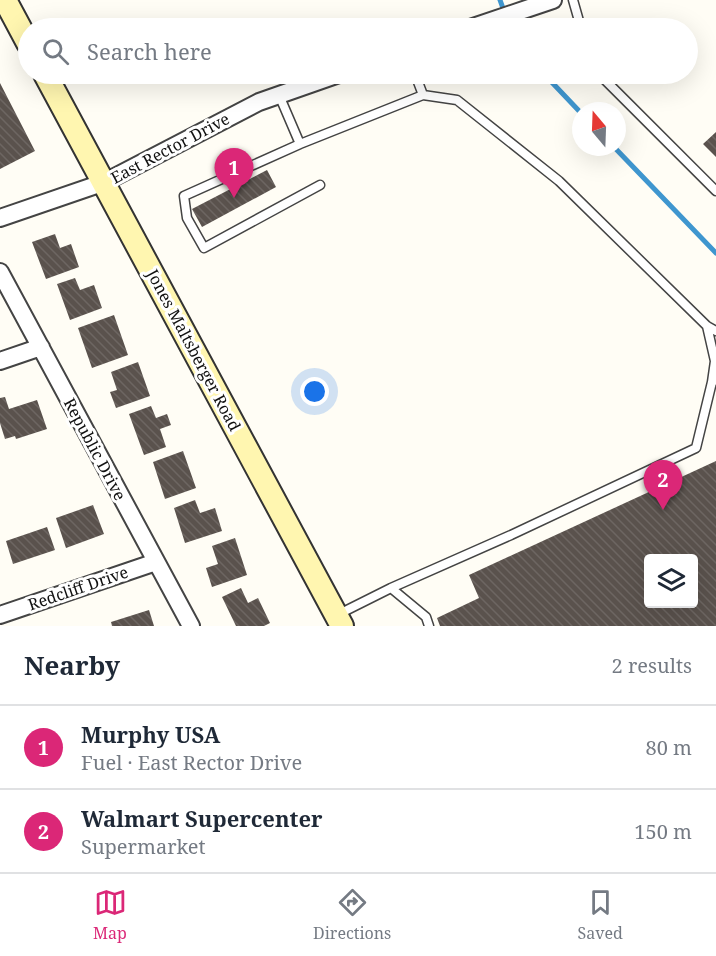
<!DOCTYPE html>
<meta charset="utf-8">
<style>
:root{--surface:#fff;--page:#f2f2f3;--text:#1f2937;--muted:#747a83;--line:#e0e1e3;--accent:#db2777}
body{margin:0;font-family:"Noto Serif",serif;background:var(--page);color:var(--text)}
.controls{position:absolute;right:18px;bottom:18px;display:grid;overflow:hidden;border-radius:6px;box-shadow:0 6px 24px #0002}
.controls button{width:54px;height:54px;display:grid;place-items:center;padding:0;border:0;border-bottom:2px solid var(--line);background:var(--surface);color:var(--text);font:30px sans-serif}
.compass{position:absolute;left:572px;top:102px;width:54px;height:54px;border-radius:50%;background:var(--surface);box-shadow:0 6px 24px #0002;rotate:341deg}
.you{position:absolute;left:315px;top:392px;width:21px;height:21px;margin:-15px;border:4px solid #fff;border-radius:50%;background:#1a73e8;box-shadow:0 0 0 9px #1a73e833}
.badge{display:grid;place-items:center;width:39px;height:39px;border-radius:50%;background:var(--accent);color:#fff;font-size:20px;font-weight:700}
.pin{position:absolute;translate:-50% -50px;filter:drop-shadow(0 2px 3px #0008)}
.pin::after{content:'';position:absolute;top:32px;width:21px;height:18px;background:inherit;clip-path:polygon(0 0,100% 0,50% 100%)}
.list{margin:0;padding:0;list-style:none}
h2{display:flex;justify-content:space-between;align-items:center;height:78px;margin:0;padding:0 24px;font-size:26px}
h2 small{font-size:20px;font-weight:400;color:var(--muted)}
.list li{display:grid;grid-template-columns:39px 1fr auto;gap:18px;align-items:center;box-sizing:border-box;height:84px;padding:0 24px;border-top:2px solid var(--line)}
.list b{display:block;font-size:22px;white-space:nowrap}
.list p{margin:0;font-size:20px;white-space:nowrap;color:var(--muted)}
.list em{font-size:20px;font-style:normal;color:var(--muted)}
.icon{flex:none;width:33px;height:33px;fill:none;stroke:currentColor;stroke-width:2;stroke-linecap:round;stroke-linejoin:round}
.map{position:relative;flex:none;width:716px;height:626px;overflow:hidden}
.search{position:absolute;background:var(--surface);box-shadow:0 6px 24px #0002;left:18px;right:18px;top:18px;height:66px;display:flex;align-items:center;gap:15px;box-sizing:border-box;padding:0 21px;border-radius:33px;color:var(--muted);font-size:22px}
.sheet{height:246px;background:var(--surface)}
nav{display:flex;justify-content:space-around;align-items:center;box-sizing:border-box;height:84px;border-top:2px solid var(--line);background:var(--surface);font-size:16px;color:var(--muted)}
nav a{display:grid;justify-items:center;gap:3px}
nav .on{color:var(--accent)}
.map>svg:first-child{display:block}
.lines{fill:none;stroke-linecap:round;stroke-linejoin:round}
.stream{stroke:#3f96cf;stroke-width:5}
.building{fill:url(#building-back-hatch);fill-rule:evenodd}
.service-casing{stroke:#444;stroke-width:11}
.minor-casing{stroke:#444;stroke-width:20}
.secondary-casing{stroke:#333;stroke-width:26}
.service{stroke:#fff;stroke-width:8}
.minor{stroke:#fff;stroke-width:16}
.secondary{stroke:#fff6b0;stroke-width:22}
.labels{text-anchor:middle;stroke-width:6;stroke-linejoin:round;paint-order:stroke}
.street-label{font-size:16px;fill:#111;stroke:#fff}
</style>
<div class="map">
<svg width="716" height="626" viewBox="0 0 716 626">
<defs>
<pattern id="building-back-hatch" width="6" height="6" patternUnits="userSpaceOnUse" patternTransform="scale(1.5)"><rect width="6" height="6" fill="#5a524d"/><path d="M-1 5l2 2M0 0l6 6M5-1l2 2" fill="none" stroke="#6d6662"/></pattern>
</defs>
<rect width="100%" height="100%" fill="#fffdf5"/>
<g class="lines">
<path class="stream" d="M500,0L510,28
M544,74L581,113
M614,147L716,253"/>
</g>
<path class="building" d="M0,83L35,151L0,169Z
M716,132V157L703,144Z
M267,170L276,187L202,227L192,209Z
M55,234L60,248L71,244L79,267L46,279L32,242Z
M75,278L80,290L94,285L102,308L70,320L57,284Z
M114,315L128,355L92,368L78,328Z
M138,362L150,396L116,408L110,392L117,390L111,372Z
M5,397L9,409L37,400L47,429L16,439L15,436L5,439L0,423V398Z
M151,406L156,418L167,414L171,425L160,429L166,447L144,455L129,414Z
M183,451L196,488L165,499L153,462Z
M716,461V626H440L437,618L479,598L469,575ZM648,558H694V604H648Z
M195,500L200,513L215,508L222,531L185,543L174,508Z
M93,505L104,534L66,548L56,518Z
M47,527L55,550L13,564L6,541Z
M235,538L247,575L212,587L206,568L218,564L212,546Z
M241,588L248,603L258,598L270,623L264,626H236L222,597Z
M149,610L154,626H112L111,622Z"/>
<g class="lines">
<defs>
<path id="service" d="M573,0L581,28
M415,74L423,95L457,100L559,181L707,326L716,331
M599,74L716,191
M279,95L300,144
M320,185L204,248L187,218L184,196L300,144L423,95
M707,326L715,361L712,382
M391,588L426,617L429,626
M337,615L391,588L511,535L696,448L712,382L716,380"/>
<path id="minor" d="M470,28L553,0
M0,218L105,182L259,102L339,74
M0,272L191,626
M0,361L41,347
M0,615L156,562"/>
<path id="secondary" d="M5,0L28,43
M45,74L342,626"/>
</defs>
<use href="#service" class="service-casing"/>
<use href="#minor" class="minor-casing"/>
<use href="#secondary" class="secondary-casing"/>
<use href="#service" class="service"/>
<use href="#minor" class="minor"/>
<use href="#secondary" class="secondary"/>
</g>
<g class="labels">
<g class="street-label">
<text transform="translate(170 148) rotate(-28)" y="6">East Rector Drive</text>
<text transform="translate(194 350) rotate(62)" y="6">Jones Maltsberger Road</text>
<text transform="translate(95 449) rotate(62)" y="6">Republic Drive</text>
<text transform="translate(78 588) rotate(-19)" y="6">Redcliff Drive</text>
</g>
</g>
</svg>
<div class="controls">
<button><svg class="icon" aria-label="layers" viewBox="0 0 24 24"><path d="M12 4l9 5-9 5-9-5zM3 14l9 5 9-5"/></svg></button>
</div>
<svg class="compass" viewBox="-18 -18 36 36"><path d="M0-13l5 13h-10z" fill="#e53935"/><path d="M0 13l5-13h-10z" fill="#747a83"/></svg>
<div class="you"></div>
<div class="pin badge" style="left:234px;top:198px">1</div>
<div class="pin badge" style="left:663px;top:510px">2</div>
<div class="search"><svg class="icon" aria-label="search" viewBox="0 0 24 24"><circle cx="10" cy="10" r="6"/><path d="M15 15l6 6"/></svg>Search here</div>
</div>
<section class="sheet">
<h2>Nearby<small>2 results</small></h2>
<ul class="list">
<li><span class="badge">1</span><div><b>Murphy USA</b><p>Fuel · East Rector Drive</p></div><em>80 m</em></li>
<li><span class="badge">2</span><div><b>Walmart Supercenter</b><p>Supermarket</p></div><em>150 m</em></li>
</ul>
</section>
<nav>
<a class="on"><svg class="icon" aria-label="map" viewBox="0 0 24 24"><path d="M3 6l6-2 6 2 6-2v14l-6 2-6-2-6 2zM9 4v14M15 6v14"/></svg>Map</a>
<a><svg class="icon" aria-label="directions" viewBox="0 0 24 24"><path d="M12 3l9 9-9 9-9-9zM9 14v-3h6M13 9l2 2-2 2"/></svg>Directions</a>
<a><svg class="icon" aria-label="saved" viewBox="0 0 24 24"><path d="M7 4h10v16l-5-4-5 4z"/></svg>Saved</a>
</nav>
